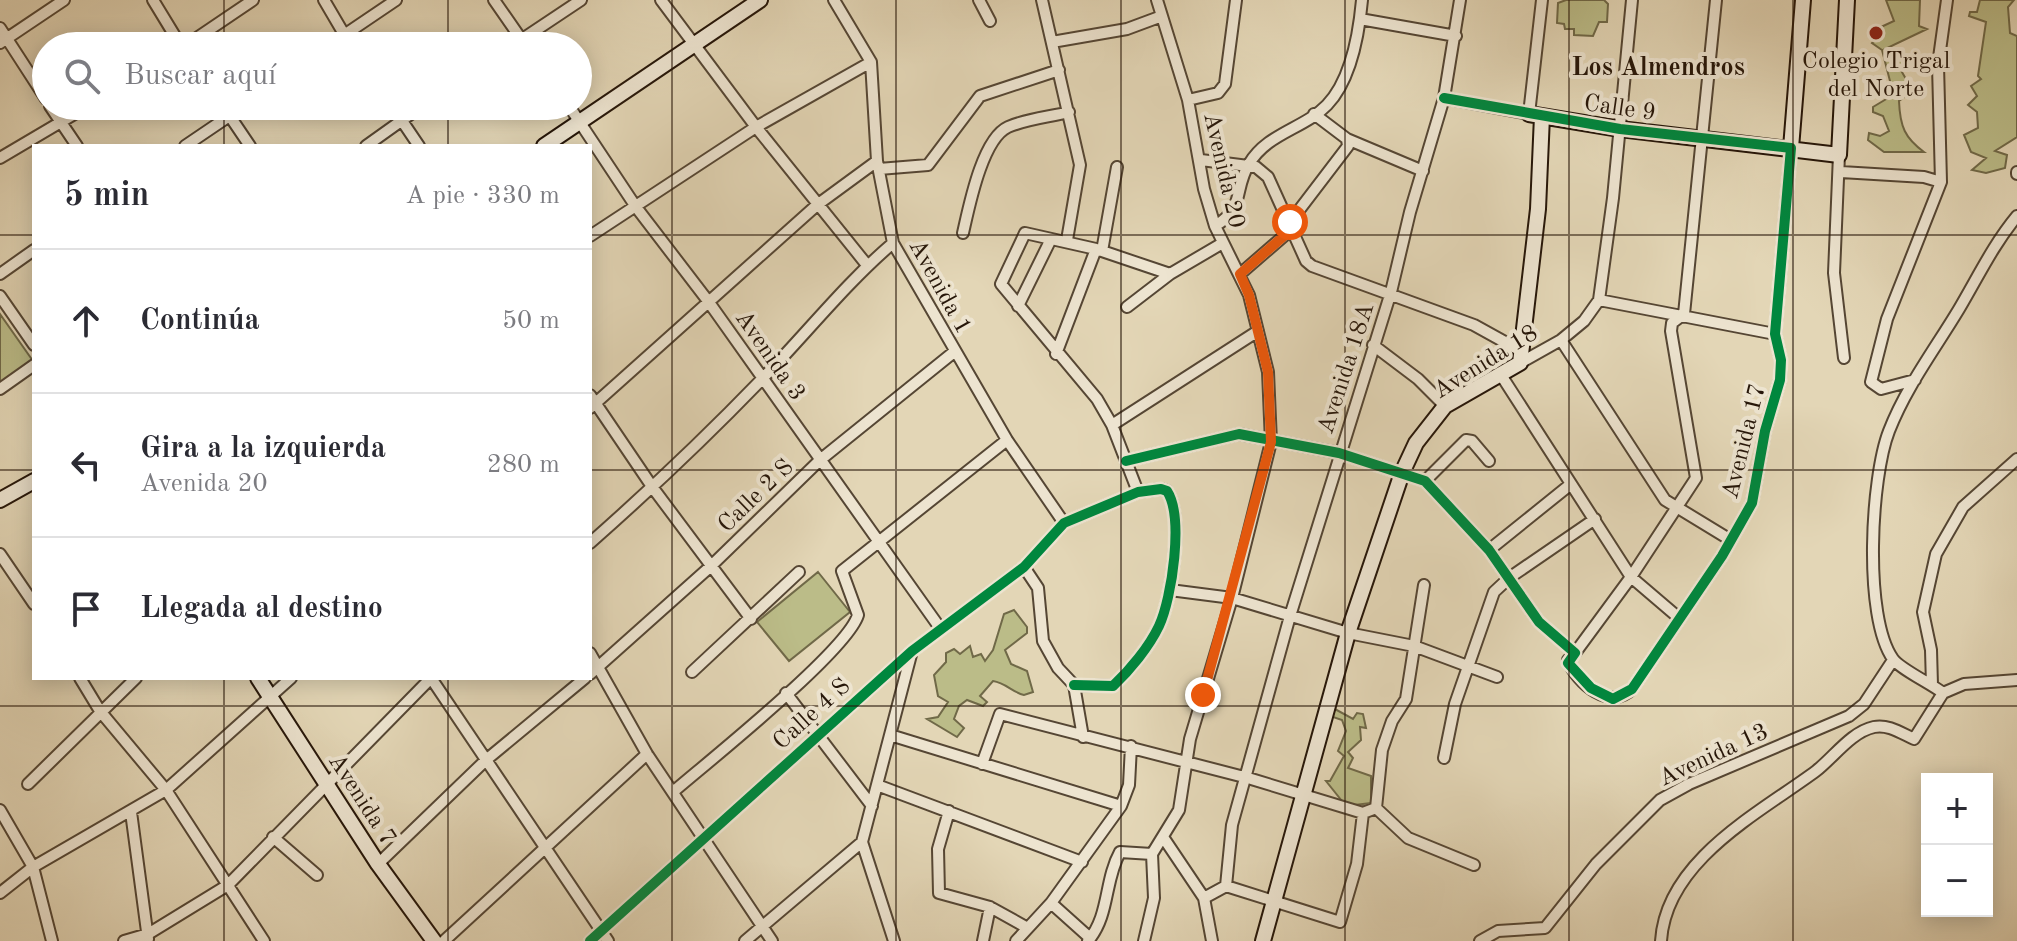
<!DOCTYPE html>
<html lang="es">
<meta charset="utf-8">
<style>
:root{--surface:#fff;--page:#f2f2f3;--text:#2b2b33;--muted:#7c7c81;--line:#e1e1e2}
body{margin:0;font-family:"Old Standard TT",serif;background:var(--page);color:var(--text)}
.controls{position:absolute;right:24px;bottom:24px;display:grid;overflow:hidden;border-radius:0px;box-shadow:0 4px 20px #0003}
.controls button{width:72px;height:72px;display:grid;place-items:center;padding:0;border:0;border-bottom:2px solid var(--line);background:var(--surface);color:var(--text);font:40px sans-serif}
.stop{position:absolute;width:24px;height:24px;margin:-18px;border:6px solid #ea580c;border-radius:50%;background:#fff}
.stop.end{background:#ea580c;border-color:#fff;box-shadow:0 2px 8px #0008}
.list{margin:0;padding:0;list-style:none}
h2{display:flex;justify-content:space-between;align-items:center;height:104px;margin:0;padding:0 32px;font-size:34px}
h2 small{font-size:26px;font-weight:400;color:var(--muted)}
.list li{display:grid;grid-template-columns:52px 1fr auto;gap:24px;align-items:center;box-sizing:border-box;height:144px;padding:0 32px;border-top:2px solid var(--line)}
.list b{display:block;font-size:30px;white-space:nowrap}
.list p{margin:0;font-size:26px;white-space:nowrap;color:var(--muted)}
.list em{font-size:26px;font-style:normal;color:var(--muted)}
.icon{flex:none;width:44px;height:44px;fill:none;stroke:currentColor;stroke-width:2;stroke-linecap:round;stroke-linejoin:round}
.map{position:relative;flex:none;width:2017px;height:941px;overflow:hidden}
.search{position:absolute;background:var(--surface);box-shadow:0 4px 20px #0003;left:32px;top:32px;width:560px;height:88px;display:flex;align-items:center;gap:20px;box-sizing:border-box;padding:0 28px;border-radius:44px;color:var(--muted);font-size:30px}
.panel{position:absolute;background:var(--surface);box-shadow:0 4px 20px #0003;left:32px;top:144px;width:560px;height:536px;border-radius:0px}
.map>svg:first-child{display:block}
.green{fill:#bbbc88;stroke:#706948;stroke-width:2}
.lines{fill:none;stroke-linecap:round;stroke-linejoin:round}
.street-casing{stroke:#554634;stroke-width:14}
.secondary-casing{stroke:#261609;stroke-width:18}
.street{stroke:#ede4d0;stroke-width:10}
.secondary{stroke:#ede4d0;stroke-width:14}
.cycleway-casing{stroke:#ede4d0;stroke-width:15}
.cycleway{stroke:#00873e;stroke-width:10}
.route{stroke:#ea580c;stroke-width:10}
.grid{fill:none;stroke:#261609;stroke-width:2;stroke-opacity:0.55}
.poi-dot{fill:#8f2418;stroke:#ede4d0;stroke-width:3}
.labels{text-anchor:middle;stroke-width:8;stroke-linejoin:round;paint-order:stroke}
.poi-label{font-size:24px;fill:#261609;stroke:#ede4d0}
.street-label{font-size:24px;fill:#261609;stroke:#ede4d0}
.neighbourhood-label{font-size:26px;font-weight:bold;fill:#261609;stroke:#ede4d0}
</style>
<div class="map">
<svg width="2017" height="941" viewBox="0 0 2017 941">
<rect width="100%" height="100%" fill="#e3d6b6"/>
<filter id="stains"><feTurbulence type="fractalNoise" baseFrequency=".0025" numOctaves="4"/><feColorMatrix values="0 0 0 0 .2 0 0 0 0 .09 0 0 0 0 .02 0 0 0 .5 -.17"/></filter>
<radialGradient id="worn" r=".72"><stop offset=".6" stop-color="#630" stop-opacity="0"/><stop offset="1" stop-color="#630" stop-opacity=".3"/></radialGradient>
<path class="green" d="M1566,0H1604L1608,4L1607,22H1599L1593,36L1574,35V29H1565L1564,24L1557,23L1558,3Z
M1886,0H1920L1919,26L1927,29L1885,49L1904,55L1907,65L1899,67L1906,79L1907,95L1899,101C1900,127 1905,138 1924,152H1884L1868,140L1869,133L1880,136L1889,131L1883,116L1873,112V107L1888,98L1890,81L1882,50L1872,43L1881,33V27L1894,21Z
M1980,0H2014L2008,7L2010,33L2017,36V137L1995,151L2007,155L2005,168L1986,173L1972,170L1986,158L1971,152L1964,135L1978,128L1977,112L1968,105L1977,96L1971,86L1981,79L1978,76L1986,22L1969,16L1970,12H1977Z
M0,314L33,361L0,385Z
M818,572L850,612L789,661L757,622Z
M1014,610L1027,627V633L1005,650L1011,664L1027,671L1033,692L1024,695C1012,692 1006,683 993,681L980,696L987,702L983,706L967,700L959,706L954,719L964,728L957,737L927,719L938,717L948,702L938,696L934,675L946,662V653L954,649L960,654L970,646L973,657L981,654L985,661L993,650L1004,614Z
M1333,708L1353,719L1357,713L1363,714L1366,728L1360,727L1361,740L1348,752L1353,758L1348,768L1371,776V803L1346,806L1326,781H1330L1344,756L1338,751L1346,731L1342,720L1330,716Z"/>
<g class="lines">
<defs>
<path id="street" d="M153,0L181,46
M324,0L351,46
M494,0L526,46
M661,0L756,127L867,265
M834,0L871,62L877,161L893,243L1007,440L1064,523
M979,0L990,21
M1042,0L1080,165L1067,240
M1360,19L1456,36
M0,28L46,99
M1052,42L1127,29L1162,16
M0,43L64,0
M185,46L253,0
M328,46L396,0
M512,46L581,0
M1444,98L1529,114L1542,0
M1188,100L1218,93L1225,84L1236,0
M50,106L77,146
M223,106L250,146
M392,106L419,146
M569,106L636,207L708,301L940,628
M1347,139L1423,171
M185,146L244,106
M366,146L422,106
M1839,155L1834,273L1844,358
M0,158L88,106
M1201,160L1256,167L1268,177L1306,261L1312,266L1474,325L1521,351
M879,169L928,165L980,96L1059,70
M1841,172L1924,177L1941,182
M2017,172V174
M2017,216C1993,245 1978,277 1959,309C1935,349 1906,387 1889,431C1871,477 1863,617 1893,659C1900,669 1932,684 1943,693L1964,684L2017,680
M1290,222L1348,146L1347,139L1314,114
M1215,226C1246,207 1233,190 1249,164C1267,133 1304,129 1327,105C1351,80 1359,33 1362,0
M963,233C969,207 982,139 1008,127C1026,119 1049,117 1069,112
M590,236L756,127L871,62
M1102,251L1117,167
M0,274L34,250
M1240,274L1292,229
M0,296L34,345
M1599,300L1775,334
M1018,306L1051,239
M1127,307L1170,274L1221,244
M1684,314L1716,0
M1561,340L1665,500L1729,539
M1373,345L1418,379L1445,406
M1056,354L1096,249
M1520,363L1561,340L1584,321L1599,300L1613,198L1632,0
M1501,375L1631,577L1679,618
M1915,380L1881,389L1871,382L1887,319L1941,182L1938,65L1947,0
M0,389L34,365
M590,395L653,488L751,619
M590,408L817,205L877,161
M1112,425L1258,331
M1126,461L1239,434L1339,453L1425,481L1489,550L1539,622L1575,653L1568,660C1577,684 1610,711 1632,689L1722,556L1752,503L1765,431L1780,380L1781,360L1775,334L1791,148
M1425,481L1466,440L1472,441L1489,461
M1138,492L1112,425L1097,399L1001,284L1025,233L1096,249L1170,274
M590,543C650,490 707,436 762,379C806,334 845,284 893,243
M1489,550L1571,484
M0,554L34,604
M1024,567L1038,588L1043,641L1058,668L1074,685L1083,737
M1170,590L1232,598L1348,633L1414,646L1497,677
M590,653L647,754L772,941
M1575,653L1631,577L1696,478L1671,331L1672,323L1684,314
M692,672L799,572
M590,674L711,566L820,460L954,352
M80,678L100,711L166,790L264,941
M431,678L608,941
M1932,685L1931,650L1923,612L1936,554L1963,507L2017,459
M786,693L872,806
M890,735L1121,806
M1444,758L1455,704L1494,592L1509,578L1595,519
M982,764L1000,714L1248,778L1363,813L1376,808L1408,838L1474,865
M28,784L136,678
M877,785L1082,862
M673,792C709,761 847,651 858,615L842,571L1007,440
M1376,808L1382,750L1392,721L1406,699L1424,585
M0,810L33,867L52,941
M949,811L938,849L939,893L990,907L1026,927
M131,812L148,939
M273,837L317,875
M1163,837L1204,898L1212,941
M1152,854L1179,810L1190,739L1232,598L1271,442L1268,372L1249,295L1215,226L1204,189L1188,100L1157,0
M378,864L486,760L585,678
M1226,886L1232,825L1290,616L1391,292L1410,212L1444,98L1460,0
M0,893L33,867L166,790L291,678
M1204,898L1226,886L1340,922L1357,864L1363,813
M1051,903L1090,938
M124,941L148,934L228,885L431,678
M444,941L647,754
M590,941L912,651L1024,567L1064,523L1138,492L1161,489L1167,491C1184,517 1172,598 1159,626C1149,647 1130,670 1113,686L1074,685
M745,941L862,842
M894,941L862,842L912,651
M983,941L990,907
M1016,941L1051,903L1121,806L1129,785L1131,746
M1088,941C1110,915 1104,881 1120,852L1152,854
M1144,941L1154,898L1152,854
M1480,941L1498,931L1545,928L1596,864L1660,800L1689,784L1849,716L1864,704L1893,660
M1661,941C1666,860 1761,812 1816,771C1834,757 1851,732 1874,727C1888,724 1901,733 1914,739L1943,693"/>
<path id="secondary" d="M1529,114L1620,129L1839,155L1847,0
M544,146L760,0
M1791,148L1803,0
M0,500L34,481
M258,678L378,864L434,941
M1263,941L1348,633L1402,473L1416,443L1445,406L1520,363L1538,209L1542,116"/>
</defs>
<use href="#street" class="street-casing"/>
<use href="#secondary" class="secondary-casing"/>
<use href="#street" class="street"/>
<use href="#secondary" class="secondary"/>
<defs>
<path id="cycleway" d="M1126,461L1239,434L1339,453L1425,481L1489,550L1539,622L1575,653L1568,663L1591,688L1613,699L1632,689L1722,556L1752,503L1765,431L1780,380L1781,360L1775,334L1791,148L1620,129L1444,98
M590,941L912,651L1024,567L1064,523L1138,492L1161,489L1167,491C1184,517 1172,598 1159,626C1149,647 1130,670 1113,686L1074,685"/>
</defs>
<use href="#cycleway" class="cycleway-casing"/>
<use href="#cycleway" class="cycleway"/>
</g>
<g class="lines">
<path class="route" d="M1203,695L1271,442L1268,372L1249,295L1240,274L1292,229L1290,222"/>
</g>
<path class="grid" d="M224,0V46M448,0V46M672,0V941M896,0V941M1121,0V941M1345,0V941M1569,0V941M1793,0V941M224,106V146M448,106V146M0,235H34M590,235H2017M0,470H34M590,470H2017M224,678V941M448,678V941M0,706H2017"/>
<circle class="poi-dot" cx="1876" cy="33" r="8"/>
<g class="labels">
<g class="poi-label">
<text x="1876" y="68">Colegio Trigal<tspan x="1876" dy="28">del Norte</tspan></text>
</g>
<g class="street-label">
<text transform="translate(1620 107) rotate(8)" y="8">Calle 9</text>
<text transform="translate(1225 170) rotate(77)" y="8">Avenida 20</text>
<text transform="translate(941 286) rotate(61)" y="8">Avenida 1</text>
<text transform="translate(771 355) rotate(55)" y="8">Avenida 3</text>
<text transform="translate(1485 361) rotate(-32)" y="8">Avenida 18</text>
<text transform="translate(1345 368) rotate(-72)" y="8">Avenida 18A</text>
<text transform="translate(1743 441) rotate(-76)" y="8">Avenida 17</text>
<text transform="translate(755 495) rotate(-44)" y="8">Calle 2 S</text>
<text transform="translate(811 713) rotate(-42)" y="8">Calle 4 S</text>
<text transform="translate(1713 754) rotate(-25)" y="8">Avenida 13</text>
<text transform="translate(363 799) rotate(57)" y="8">Avenida 7</text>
</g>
<g class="neighbourhood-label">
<text x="1658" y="75">Los Almendros</text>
</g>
</g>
<rect width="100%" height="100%" filter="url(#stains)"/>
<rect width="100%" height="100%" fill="url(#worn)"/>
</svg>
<div class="controls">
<button>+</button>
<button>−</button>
</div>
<div class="stop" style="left:1290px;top:222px"></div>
<div class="stop end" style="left:1203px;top:695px"></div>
<div class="search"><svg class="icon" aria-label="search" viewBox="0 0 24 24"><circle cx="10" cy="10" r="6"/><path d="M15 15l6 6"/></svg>Buscar aquí</div>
<section class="panel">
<h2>5 min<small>A pie · 330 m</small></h2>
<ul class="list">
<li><svg class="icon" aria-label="ahead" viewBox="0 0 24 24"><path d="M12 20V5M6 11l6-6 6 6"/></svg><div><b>Continúa</b></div><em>50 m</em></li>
<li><svg class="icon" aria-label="left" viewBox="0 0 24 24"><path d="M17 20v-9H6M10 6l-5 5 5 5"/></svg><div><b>Gira a la izquierda</b><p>Avenida 20</p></div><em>280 m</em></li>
<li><svg class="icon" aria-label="arrive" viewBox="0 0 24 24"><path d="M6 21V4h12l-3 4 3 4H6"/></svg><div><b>Llegada al destino</b></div></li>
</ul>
</section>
</div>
